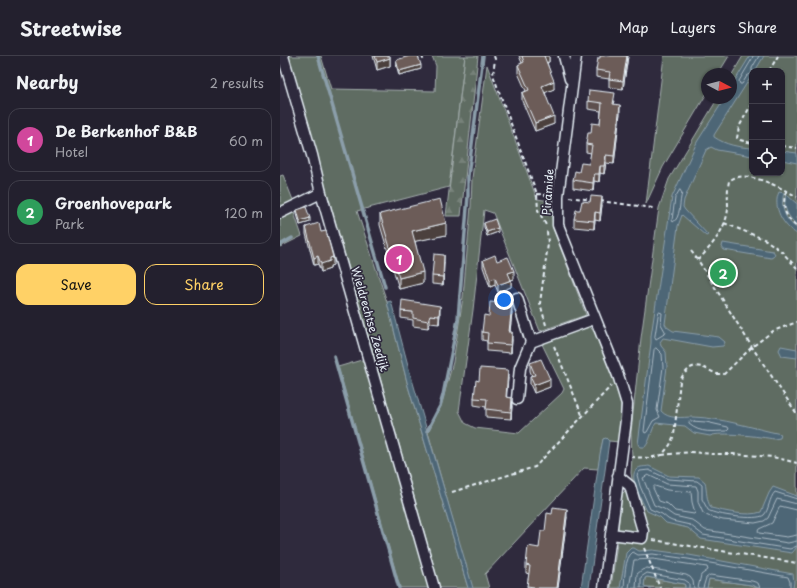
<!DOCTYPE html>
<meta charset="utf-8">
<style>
:root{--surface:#23202e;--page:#2f2d3a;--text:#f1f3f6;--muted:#a3a3aa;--line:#403e4a;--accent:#ffd166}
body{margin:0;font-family:"Playpen Sans",sans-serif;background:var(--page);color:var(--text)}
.controls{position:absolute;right:12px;top:12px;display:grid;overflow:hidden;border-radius:8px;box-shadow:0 1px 3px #0004}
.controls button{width:36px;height:36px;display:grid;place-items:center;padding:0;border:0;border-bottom:1px solid var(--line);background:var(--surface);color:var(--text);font:20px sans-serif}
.compass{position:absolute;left:421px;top:12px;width:36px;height:36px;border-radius:50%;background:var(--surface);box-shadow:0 1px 3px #0004;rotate:97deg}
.you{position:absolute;left:224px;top:244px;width:14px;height:14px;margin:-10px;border:3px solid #fff;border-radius:50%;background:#1a73e8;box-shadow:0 0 0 6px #1a73e833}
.badge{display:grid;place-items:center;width:26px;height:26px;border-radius:50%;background:var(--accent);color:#fff;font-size:13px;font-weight:700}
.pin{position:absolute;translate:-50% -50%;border:2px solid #fff;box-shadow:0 1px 4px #0006}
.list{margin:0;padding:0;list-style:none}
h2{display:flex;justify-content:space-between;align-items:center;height:52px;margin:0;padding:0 16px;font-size:17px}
h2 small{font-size:13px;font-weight:400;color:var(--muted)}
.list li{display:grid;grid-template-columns:26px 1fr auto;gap:12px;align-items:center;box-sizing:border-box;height:64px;margin:0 8px 8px;padding:0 8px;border:1px solid var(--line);border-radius:12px}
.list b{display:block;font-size:15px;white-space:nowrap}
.list p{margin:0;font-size:13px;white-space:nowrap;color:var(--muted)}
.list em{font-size:13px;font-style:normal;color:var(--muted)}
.actions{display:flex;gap:8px;padding:12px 16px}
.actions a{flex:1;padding:9px 0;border:1px solid var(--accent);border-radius:12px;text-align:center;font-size:14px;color:var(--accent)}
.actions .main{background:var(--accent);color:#111}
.icon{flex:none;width:22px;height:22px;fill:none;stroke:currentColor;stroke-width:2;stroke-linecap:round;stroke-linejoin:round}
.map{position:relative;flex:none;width:517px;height:532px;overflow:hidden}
header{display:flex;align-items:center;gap:24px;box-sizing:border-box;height:56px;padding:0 20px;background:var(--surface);border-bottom:1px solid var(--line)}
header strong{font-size:19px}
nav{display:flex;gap:22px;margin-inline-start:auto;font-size:14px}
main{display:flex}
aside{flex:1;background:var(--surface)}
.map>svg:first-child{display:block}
.green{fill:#5f6c62;stroke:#a4aead;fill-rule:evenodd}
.forest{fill:url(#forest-firs);stroke:#a4aead}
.water{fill:#4d6676;stroke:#8b9eaa}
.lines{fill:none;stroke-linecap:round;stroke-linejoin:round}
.shore{stroke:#aab9c4;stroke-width:1}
.stream{stroke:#8b9eaa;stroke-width:3.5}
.minor-casing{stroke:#e8f1f8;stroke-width:13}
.path{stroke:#e8f1f8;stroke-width:2;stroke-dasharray:4 3;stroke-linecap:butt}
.minor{stroke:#2f2a3d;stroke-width:10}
.wall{fill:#5d4f4d;stroke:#e8f1f8}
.shaded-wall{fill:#4c403e;stroke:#e8f1f8}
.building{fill:#6c5c59;stroke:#e8f1f8}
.labels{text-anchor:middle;stroke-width:3.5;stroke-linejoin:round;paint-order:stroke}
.street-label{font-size:11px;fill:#e8f1f8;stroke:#2f2a3d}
</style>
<header>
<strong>Streetwise</strong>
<nav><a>Map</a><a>Layers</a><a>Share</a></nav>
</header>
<main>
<aside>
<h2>Nearby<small>2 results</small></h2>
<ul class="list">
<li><span class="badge" style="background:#d1479c">1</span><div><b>De Berkenhof B&amp;B</b><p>Hotel</p></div><em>60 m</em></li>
<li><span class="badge" style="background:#2e9e5b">2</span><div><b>Groenhovepark</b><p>Park</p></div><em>120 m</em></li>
</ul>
<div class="actions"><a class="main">Save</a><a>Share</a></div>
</aside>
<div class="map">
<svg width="517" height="532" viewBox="0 0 517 532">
<defs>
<pattern id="forest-firs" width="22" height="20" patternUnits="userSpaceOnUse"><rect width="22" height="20" fill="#5f6c62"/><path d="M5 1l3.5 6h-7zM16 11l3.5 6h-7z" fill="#768179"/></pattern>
</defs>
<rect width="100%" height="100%" fill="#2f2a3d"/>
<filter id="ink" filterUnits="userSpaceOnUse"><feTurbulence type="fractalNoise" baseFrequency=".025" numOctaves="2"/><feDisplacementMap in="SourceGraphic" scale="8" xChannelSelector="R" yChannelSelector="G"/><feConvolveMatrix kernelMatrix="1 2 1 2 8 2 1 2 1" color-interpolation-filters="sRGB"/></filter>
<g filter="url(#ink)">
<path class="green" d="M8,0H41L51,33L155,35L156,10L152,0H185L169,131L77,155L107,246L128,330L188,532H160Z
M384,0H449L438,18H427V37L383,111L366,148Z
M463,0H517V532H331L338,480L362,484L351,417L352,401L351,376L361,282L379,152L389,123L438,42H451V20ZM472,15H502V117H472Z
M207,9L257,143L271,145L273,172L306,259L260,275L213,157L204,154L193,254L179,355L185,367L195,372L239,377L282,337L284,333L261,286L308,268L315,277L339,337C343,354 340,369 339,386L329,385L326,383H323L318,413L304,412L205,518L209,532H192L148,376L161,350L173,306L183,241L191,150L192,122Z
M3,119L13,144V154L22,180L0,191V120Z
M85,303L150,532H120L58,311Z
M345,435H347L359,471C355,478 347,476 340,475L338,473L342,438Z"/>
<path class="forest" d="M185,0H198L181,160H166Z
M367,521L404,528L405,529V532L366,531L364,530L365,522Z
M429,523L471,529L479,532H427Z"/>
<path class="water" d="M470,0H484L475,15H472V19L434,79V81C446,89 458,91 472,92V100L437,94L431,91L426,94L404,144L403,151L405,154L428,179L426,180L402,159L398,170L385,268L387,271L393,275L439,281L445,286L443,290L432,291L383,282L380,286L381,290L386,296L387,311L381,355C389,364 402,361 413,361C443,362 472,372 501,378L500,382L494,383C482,381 439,375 430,380L414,377L405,370L376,367C371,374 371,384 365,391H360L358,388L371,287V280L392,141L417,86L445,42H451V31Z
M502,95L517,97V107L502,104Z
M499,136L504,137C500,150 505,165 517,172V178C503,170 492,151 499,136Z
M506,138L517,148V169C508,161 502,151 506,138Z
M443,187L493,195L495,198L493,201L491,202L444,194L442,191Z
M111,245L129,313L193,532H188L128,330L107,246Z
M501,290L517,293V302L502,300L499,294Z
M326,382L329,385L309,532H301L320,398L323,383Z
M369,410L389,420L419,421L425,426C427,436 426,443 431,452C444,455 468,461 481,456L489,437L493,431L517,440V491L512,497L421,483L408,472L386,467L380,461L367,455C363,446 347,420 357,413C360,410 365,411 369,410Z
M351,492H354L359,495L373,494L409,499L513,518L514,526L513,532H479L471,529L429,523L427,532H405V529L404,528L367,521L365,522L364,530L371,532H340L346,497Z"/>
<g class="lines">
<path class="shore" d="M473,0L472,3L459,25L460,28H462L467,20L472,17V12L479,0
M400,134L402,137C399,146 401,162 393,166L392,164L395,142Z
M379,256L382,257L381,268L386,277L376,283L375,281Z
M376,292L382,298L383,311L377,354L380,361L373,365L367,376L365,377L364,375L374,294Z
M411,365L426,366L448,371L449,373L447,375C433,375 421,378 409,368V366Z
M375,430L387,434L411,436L412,446L415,457L414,458L395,455L388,448L379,445L373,432Z
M517,443L495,436C489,442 489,454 484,459C477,465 435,459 428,454L422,443V429L417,425L388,423L369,414L360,415L357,419L360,430L370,453L382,458L388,463L392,465L410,469L423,479L510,493L517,490
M517,448L497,443L488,462L484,465L475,467L443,464L428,460L423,457L418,446V435L416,430L387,428L368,419L363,422L374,449L384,453L394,460L412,464L425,474L508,487L517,485
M517,454L500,450L492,467L479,473L478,475L479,477L507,481L517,479
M344,532C345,522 344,502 353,496L358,499L373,498L408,503L508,521L510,526V532
M349,532L354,504L373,503L427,511L428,514L421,519L418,532
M356,532L357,518L362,514L367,512L406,519L410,521L413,525L414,532
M361,532V521L367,517L405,524L409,527V532
M423,532L426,522L430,519L472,525L478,527L480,532"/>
<path class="stream" d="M38,0L105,231
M0,189L12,182
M54,300L119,532
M147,375L160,350L163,339L178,263L188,140V120L203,0"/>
<defs>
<path id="minor" d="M3,0L32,99L41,137L154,532
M284,0L290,23
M296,0L278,140V169L339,322L347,348L346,364L324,532
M0,157L41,137
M237,242L251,286L240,312L237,343
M251,286L314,263
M331,478L362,482L363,475L350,430L338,420"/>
</defs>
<use href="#minor" class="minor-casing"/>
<path class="path" d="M142,0L144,6
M214,0L215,3L213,19L257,138L258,154L267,171
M489,15L498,0
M472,47L459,71L457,82L460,84L472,87
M502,90L517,92
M506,135C502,151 504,160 517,171
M257,138L268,139
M289,141L312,144
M320,145L373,152
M444,167L486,184L501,195L517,212
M411,195L418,204L472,291L517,358
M418,204C431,191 446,173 448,153C448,143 447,135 449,125C452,123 455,121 458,121C471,117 505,133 517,141
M266,269L260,247L268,188L267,175
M274,290L303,361
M382,399L411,396L432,398H451L493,401L517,407
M351,401L369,402L382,399L390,389L394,379L400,325L403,319L410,312L415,310L422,311L437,318H444L472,291L493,275L517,266
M172,436L255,411L331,330
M373,484L517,507
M364,492L380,532"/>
<use href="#minor" class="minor"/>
</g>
<path class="wall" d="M93,0H110V10L97,14Z
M239,0H269V6H267L274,33L265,36L274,68L255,75L242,45V37L246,35L238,17V9L242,7Z
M348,0L343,33L329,31V23L316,21V14L320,2Z
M116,4L141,13L119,19L116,8Z
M308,45H335L334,48L340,57L334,108L326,107L324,118L320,117L319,126L314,125L313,135L293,132V124L299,116L309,108L311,97L306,96V88L311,77L320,68L321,55L308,53Z
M322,149L320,165L315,164L314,173L294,171V163L300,154Z
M17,154L30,166L20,169L17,158Z
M100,158L166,179L135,185L143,227L119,233L100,169Z
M204,167L218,176L207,180L204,171Z
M26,171L41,176L53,209L50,210V213L41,216L38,208L34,209L26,178Z
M203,204L217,205L234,223L231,224V231L218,236L215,229L210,231L203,211Z
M164,206L163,229L152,228V220Z
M121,255L160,258L159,268L150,267L148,272L133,270V264L121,262Z
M232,256L230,276L232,284L231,297L207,295V285L202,284V276L209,260Z
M250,307L270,331L254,337L250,328V320H252L250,315Z
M228,322L226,341L232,350L231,363L206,361V351L194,349V342L199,325Z
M287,461L278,532H247L249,518L246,517V509L259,492L265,475Z"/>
<path class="shaded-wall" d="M264,0H269V6L264,7Z
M347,0H348L343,33V25Z
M110,2V10L97,14V6Z
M141,9V13L119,19V15Z
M274,25V33L262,38V30Z
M340,49V57L334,108V100Z
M274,60V68L255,75V67Z
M326,99V107L324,118V110Z
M320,110V117L319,126V118Z
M314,118V125L313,135V127Z
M322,141V149L320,165V157Z
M315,156V164L314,173V165Z
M30,162V166L20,169V165Z
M166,167V179L132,186V175Z
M218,172V176L207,180V176Z
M164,199V206L163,229V221Z
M38,200V208L34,209V202Z
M53,201V209L50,210V213L41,216V208L50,202Z
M234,215V223L228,225V217Z
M143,216V227L119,233V222Z
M215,222V229L210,231V224Z
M231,224V231L218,236V229Z
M232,248V256L229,284V276Z
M160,250V258L159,268V260Z
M150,259V267L148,272V265Z
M232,276V284L231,297V289Z
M228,314V322L226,349V341Z
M270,323V331L254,337V329Z
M232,342V350L231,363V356Z
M287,453V461L278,532H277Z"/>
<path class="building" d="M95,0H110V2L97,6Z
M130,0H138L141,9L119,15L116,4Z
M242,0H264L274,25L262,30L274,60L255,67L242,37L249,34L238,9L244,6Z
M320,0H347L343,25L329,23L330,16L316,14L318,2H320Z
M309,34L335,37L333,48L340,49L334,100L326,99L324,110H320L319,118H314L313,127L293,124L295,115L299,116L301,107L309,108L312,89L306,88L308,77H311L312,67L320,68L322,47L308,45Z
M311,140L322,141L320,157L315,156L314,165L294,163L296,154H300L302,145L310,146Z
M160,143L166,167L132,175L143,216L119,222L100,158Z
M26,151L30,162L20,165L17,154Z
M215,163L218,172L207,176L204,167Z
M39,167L41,176L46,175L53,201L50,202V205L41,208L38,200L34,202L26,171Z
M154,198L164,199L163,221L152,220Z
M215,199L217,205L228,201L234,215L228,217L231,224L218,229L215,222L210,224L203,204Z
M122,244L160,250L159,260L150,259L148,265L133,262V256L121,255Z
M210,246L232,248L229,276H232L231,289L207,287L208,277L202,276L204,259L209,260Z
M261,303L270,323L254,329L250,320L255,319L250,307Z
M200,312L228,314L226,341L232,342L231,356L206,353L207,343L194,342L196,324L199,325Z
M273,451L287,453L277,532H253L254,531L247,530L250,510L246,509L248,490L259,492L261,475H265L267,457L272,458Z"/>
</g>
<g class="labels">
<g class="street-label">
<text transform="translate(268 136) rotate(-86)" y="4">Piramide</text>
<text transform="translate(90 263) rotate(74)" y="4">Wieldrechtse Zeedijk</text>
</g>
</g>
</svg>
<div class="controls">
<button>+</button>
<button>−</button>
<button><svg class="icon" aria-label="locate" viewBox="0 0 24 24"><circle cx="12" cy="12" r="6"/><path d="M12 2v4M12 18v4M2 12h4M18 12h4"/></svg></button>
</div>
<svg class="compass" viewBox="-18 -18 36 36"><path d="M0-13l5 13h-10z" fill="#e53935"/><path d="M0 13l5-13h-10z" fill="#a3a3aa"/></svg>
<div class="you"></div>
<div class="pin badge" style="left:119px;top:203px;background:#d1479c">1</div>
<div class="pin badge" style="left:443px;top:217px;background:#2e9e5b">2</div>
</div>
</main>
